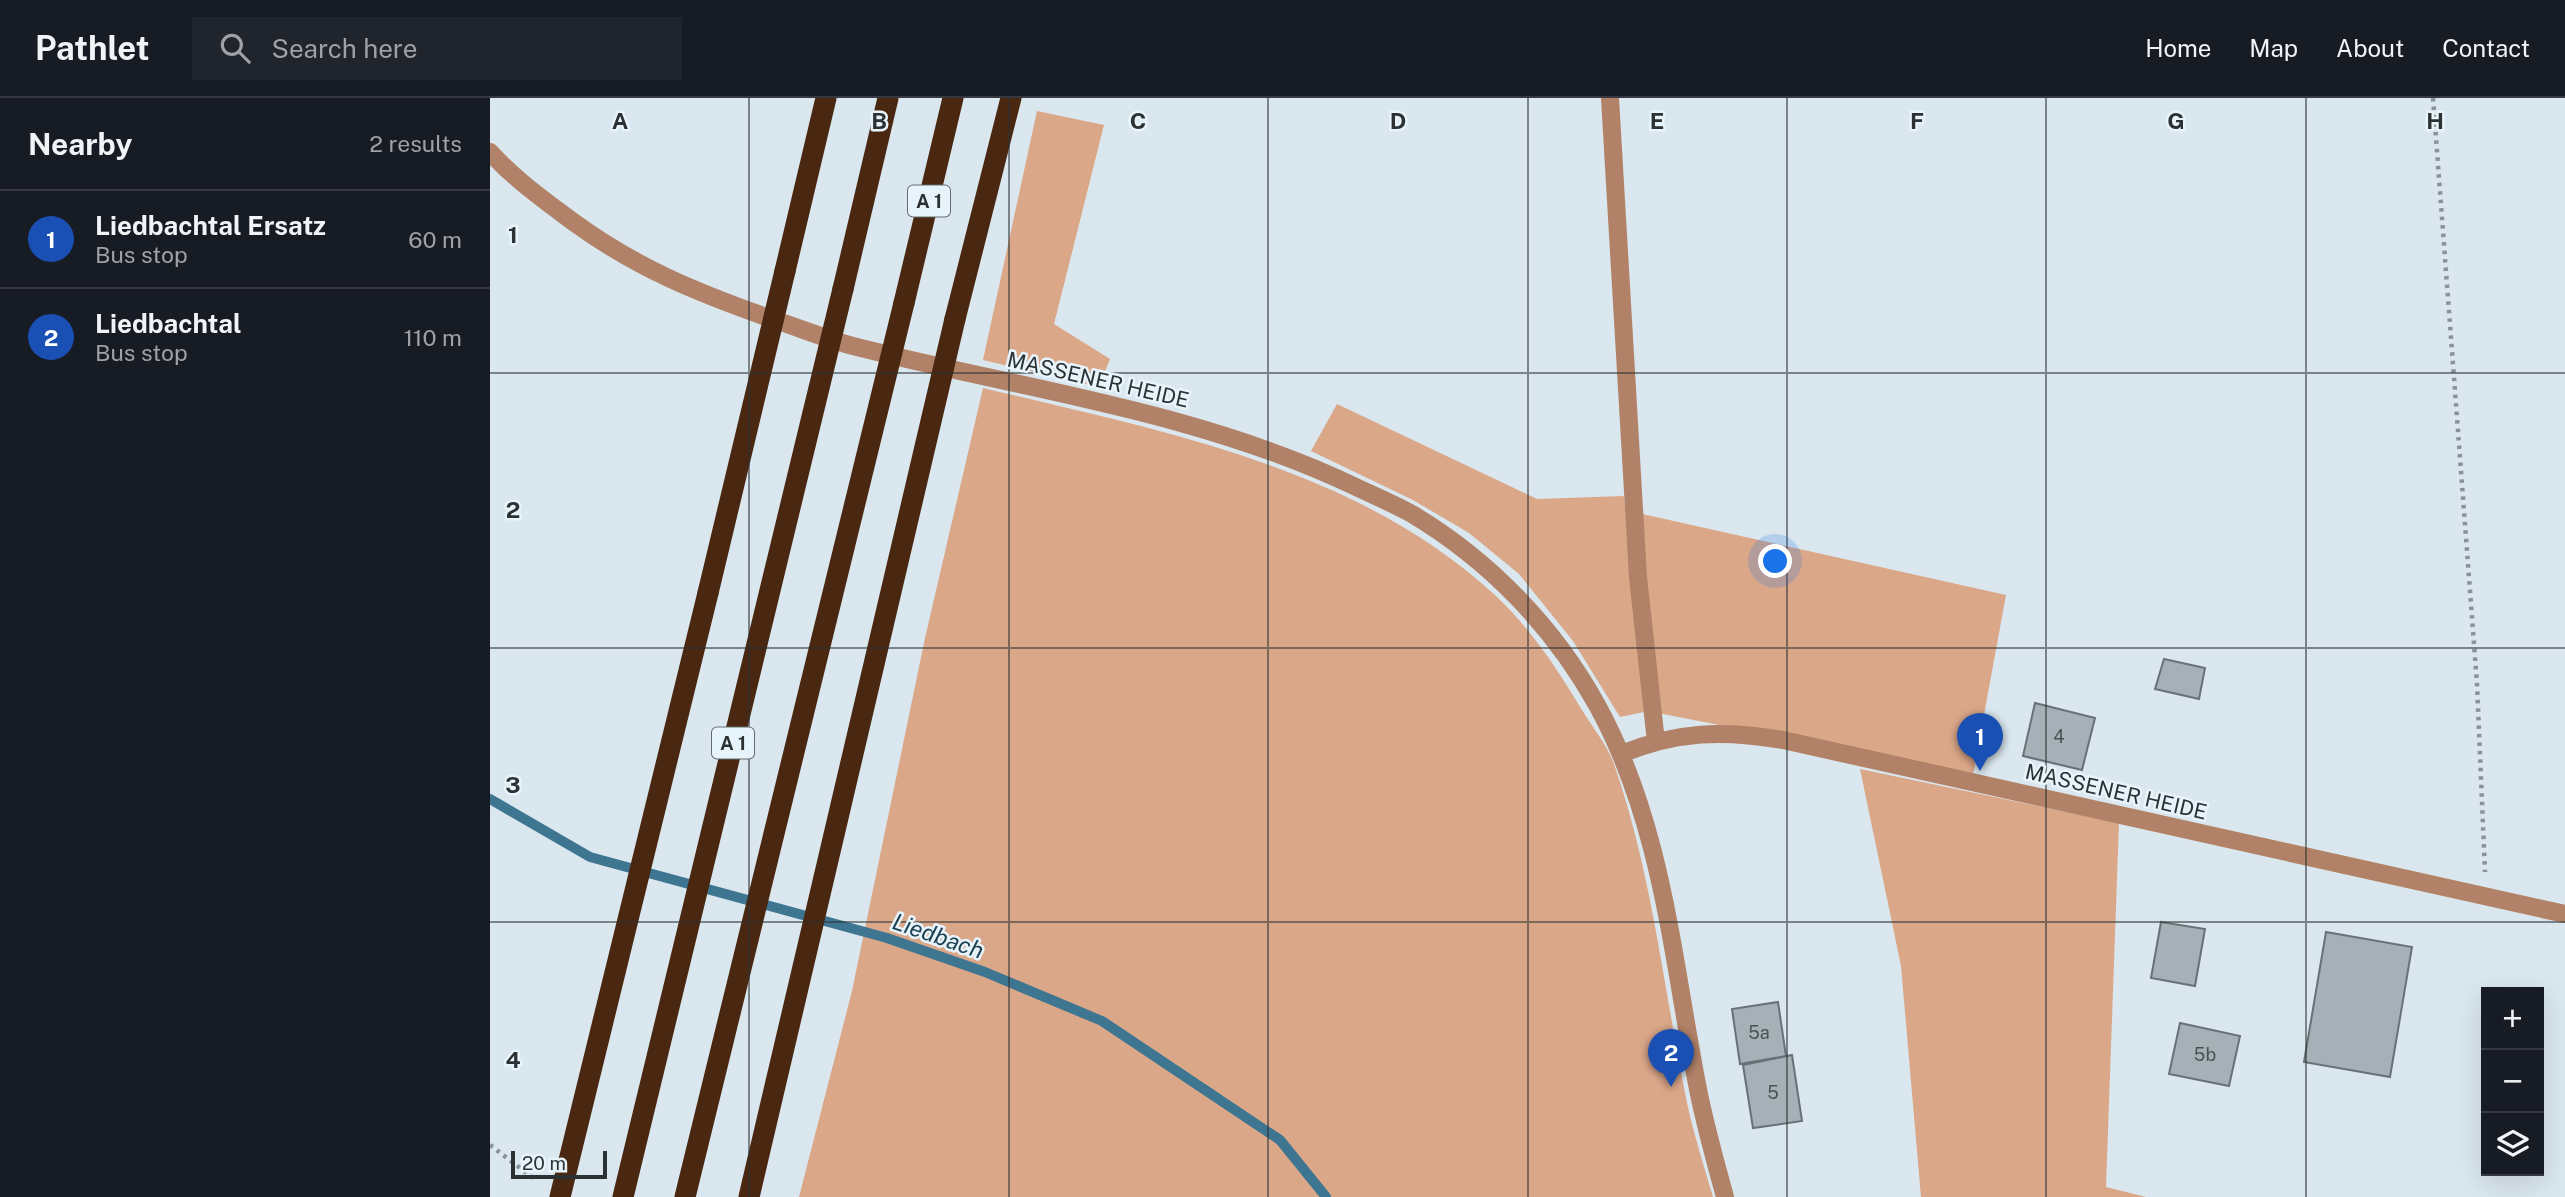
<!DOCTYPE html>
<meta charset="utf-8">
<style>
:root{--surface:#171b24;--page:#20242c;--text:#f1f3f6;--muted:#9ea1a6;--line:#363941;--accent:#b55705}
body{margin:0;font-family:"Public Sans",sans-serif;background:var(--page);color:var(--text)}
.controls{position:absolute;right:21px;bottom:21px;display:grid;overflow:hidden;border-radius:0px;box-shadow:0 7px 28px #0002}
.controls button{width:63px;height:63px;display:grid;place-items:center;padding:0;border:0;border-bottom:2px solid var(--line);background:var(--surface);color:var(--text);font:35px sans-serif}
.scale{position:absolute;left:21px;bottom:18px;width:96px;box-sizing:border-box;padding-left:7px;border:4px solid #2c3133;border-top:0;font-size:19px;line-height:24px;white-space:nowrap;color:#2c3133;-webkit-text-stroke:5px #e7f4fb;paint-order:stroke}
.you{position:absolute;left:1286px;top:464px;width:24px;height:24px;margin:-18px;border:5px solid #fff;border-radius:50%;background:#1a73e8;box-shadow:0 0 0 10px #1a73e833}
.badge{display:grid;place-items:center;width:46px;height:46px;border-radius:50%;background:var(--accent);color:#fff;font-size:23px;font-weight:700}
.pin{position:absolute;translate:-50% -58px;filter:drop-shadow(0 2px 4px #0008)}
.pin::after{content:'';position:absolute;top:37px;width:24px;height:21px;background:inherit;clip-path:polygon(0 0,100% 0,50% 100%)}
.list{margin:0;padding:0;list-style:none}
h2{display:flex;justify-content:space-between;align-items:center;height:91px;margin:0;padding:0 28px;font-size:30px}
h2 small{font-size:23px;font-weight:400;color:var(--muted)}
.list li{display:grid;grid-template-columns:46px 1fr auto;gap:21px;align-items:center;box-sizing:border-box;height:98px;padding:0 28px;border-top:2px solid var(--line)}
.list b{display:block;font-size:26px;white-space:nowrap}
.list p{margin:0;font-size:23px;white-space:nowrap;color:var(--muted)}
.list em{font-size:23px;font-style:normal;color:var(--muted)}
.icon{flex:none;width:38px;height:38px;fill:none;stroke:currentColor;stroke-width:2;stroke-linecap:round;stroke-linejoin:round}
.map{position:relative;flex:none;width:2075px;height:1099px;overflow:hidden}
header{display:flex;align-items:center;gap:42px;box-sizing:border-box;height:98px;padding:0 35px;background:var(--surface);border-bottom:2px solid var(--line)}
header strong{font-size:33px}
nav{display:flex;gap:38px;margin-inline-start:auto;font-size:24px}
.search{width:490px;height:63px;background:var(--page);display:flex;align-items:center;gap:18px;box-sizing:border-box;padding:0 24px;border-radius:0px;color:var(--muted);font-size:26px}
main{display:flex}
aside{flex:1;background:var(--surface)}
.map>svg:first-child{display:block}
.green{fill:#dba789}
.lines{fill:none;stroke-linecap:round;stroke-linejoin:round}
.stream{stroke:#3e7692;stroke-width:10}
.building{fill:#a5b1b7;stroke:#677278;stroke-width:2}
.path{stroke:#899297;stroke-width:4.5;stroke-dasharray:3.5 5;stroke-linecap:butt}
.minor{stroke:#b18267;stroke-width:18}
.highway{stroke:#492710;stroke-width:21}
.highway-bridge{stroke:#492710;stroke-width:21}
.grid{fill:none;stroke:#2c3133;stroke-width:2;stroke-opacity:0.55}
.labels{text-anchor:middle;stroke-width:5;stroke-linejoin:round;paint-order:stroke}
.number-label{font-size:18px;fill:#4a5154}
.shield{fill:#e7f4fb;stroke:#646c6f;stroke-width:2}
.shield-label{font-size:19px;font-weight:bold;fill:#2c3133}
.street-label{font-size:21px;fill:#2c3133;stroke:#e7f4fb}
.water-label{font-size:23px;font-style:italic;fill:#1f4253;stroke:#e7f4fb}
.grid-label{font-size:23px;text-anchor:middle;font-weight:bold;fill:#2c3133;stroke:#e7f4fb;stroke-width:5;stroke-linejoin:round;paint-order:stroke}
</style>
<header>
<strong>Pathlet</strong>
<div class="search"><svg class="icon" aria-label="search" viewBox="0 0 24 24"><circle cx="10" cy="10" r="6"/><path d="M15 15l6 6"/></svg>Search here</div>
<nav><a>Home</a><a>Map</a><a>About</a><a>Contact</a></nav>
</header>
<main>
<aside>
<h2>Nearby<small>2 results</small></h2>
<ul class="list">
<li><span class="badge" style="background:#1a4fb4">1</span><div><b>Liedbachtal Ersatz</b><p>Bus stop</p></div><em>60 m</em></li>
<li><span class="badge" style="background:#1a4fb4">2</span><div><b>Liedbachtal</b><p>Bus stop</p></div><em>110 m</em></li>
</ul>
</aside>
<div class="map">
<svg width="2075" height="1099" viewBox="0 0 2075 1099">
<rect width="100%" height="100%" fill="#dae7ee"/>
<path class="green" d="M547,13L614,27L564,226L620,261L609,289L493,262Z
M493,290C671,333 867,369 1006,498C1038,528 1064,566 1087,604C1098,623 1117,646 1124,666C1162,775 1174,892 1197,1005C1204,1037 1214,1068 1223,1099H309L362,893L435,540Z
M847,306L1047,401L1134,398L1154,614L1130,619L1083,543L1029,476L979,435L923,402L821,353Z
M1148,415L1516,497L1483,677L1168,615Z
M1370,671L1629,725L1616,1089L1656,1099H1431L1411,868Z"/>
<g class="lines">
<path class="stream" d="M0,701L100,759L397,840L495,874L612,923L790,1042L836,1099"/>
</g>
<path class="building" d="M1674,561L1715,570L1709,601L1665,591Z
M1545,605L1605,620L1592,672L1533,658Z
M1671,824L1715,831L1705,888L1661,880Z
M1836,834L1922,849L1900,979L1814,964Z
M1288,904L1296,958L1250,966L1242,911Z
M1690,925L1750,938L1739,988L1679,976Z
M1302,957L1312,1023L1263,1030L1253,967Z"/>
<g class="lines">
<path class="path" d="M1943,0L1987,586L1995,774
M0,1047L47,1083"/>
<path class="minor" d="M1120,0L1148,479L1166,644
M0,54C23,80 54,102 82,123C146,170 208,195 282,221C310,230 338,242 367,249C536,292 707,313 866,389C885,398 904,406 922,416C999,462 1064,529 1107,607C1172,725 1182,857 1207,986C1214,1024 1225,1062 1235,1099
M1131,656C1188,633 1233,632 1293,642L2075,816"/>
<path class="highway" d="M295,173L336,0
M353,191L398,0
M414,205L463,0
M465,221L521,0
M70,1099L218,495"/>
<path class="highway-bridge" d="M218,495L295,173
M133,1099L353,191
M195,1099L414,205
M259,1099L465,221"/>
</g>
<path class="grid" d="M259,0V1099M519,0V1099M778,0V1099M1038,0V1099M1297,0V1099M1556,0V1099M1816,0V1099M0,275H2075M0,550H2075M0,824H2075"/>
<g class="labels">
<g class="number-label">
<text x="1569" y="645">4</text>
<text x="1269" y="941">5a</text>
<text x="1715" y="963">5b</text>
<text x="1283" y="1001">5</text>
</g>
<g class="shield">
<rect x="418" y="87.5" width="42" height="31" rx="5"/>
<rect x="222" y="629.5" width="42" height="31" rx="5"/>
</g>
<g class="shield-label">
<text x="439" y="110">A 1</text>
<text x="243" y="652">A 1</text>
</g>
<g class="street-label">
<text transform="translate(608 282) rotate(13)" y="7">MASSENER HEIDE</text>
<text transform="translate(1626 694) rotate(13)" y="7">MASSENER HEIDE</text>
</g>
<g class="water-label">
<text transform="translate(448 838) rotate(19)" y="8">Liedbach</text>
</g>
</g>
<g class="grid-label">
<text x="130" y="31">A</text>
<text x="389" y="31">B</text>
<text x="648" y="31">C</text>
<text x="908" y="31">D</text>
<text x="1167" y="31">E</text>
<text x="1427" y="31">F</text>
<text x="1686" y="31">G</text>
<text x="1945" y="31">H</text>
<text x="23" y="145">1</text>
<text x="23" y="420">2</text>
<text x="23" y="695">3</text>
<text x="23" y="970">4</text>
</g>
</svg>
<div class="controls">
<button>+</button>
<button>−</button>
<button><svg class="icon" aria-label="layers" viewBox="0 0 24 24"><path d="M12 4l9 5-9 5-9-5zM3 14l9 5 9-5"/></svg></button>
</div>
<div class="scale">20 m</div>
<div class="you"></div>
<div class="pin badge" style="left:1490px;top:673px;background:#1a4fb4">1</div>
<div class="pin badge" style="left:1181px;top:989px;background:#1a4fb4">2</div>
</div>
</main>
